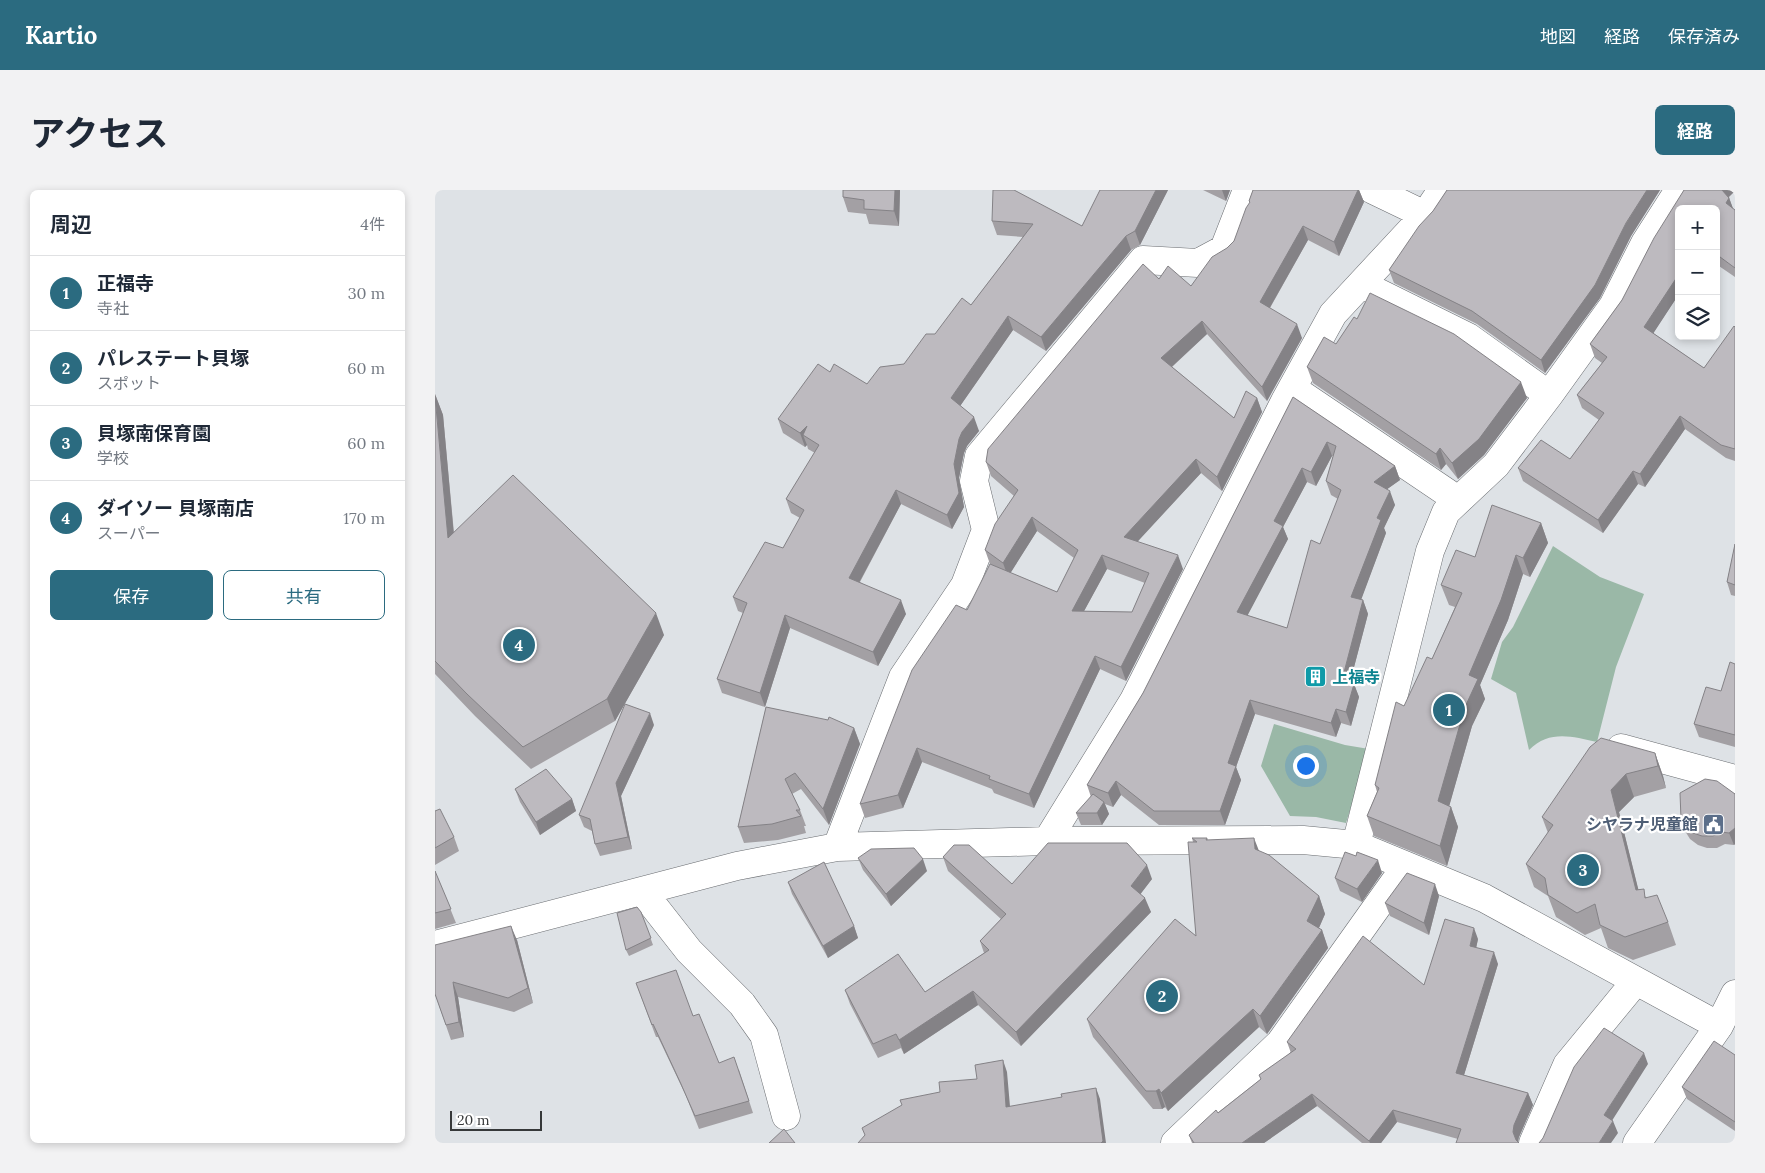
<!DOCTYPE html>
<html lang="ja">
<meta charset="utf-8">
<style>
:root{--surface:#fff;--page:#f2f2f3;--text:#1f2937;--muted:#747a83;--line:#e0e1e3;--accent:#2b6b80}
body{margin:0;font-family:Lora,"Noto Sans JP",serif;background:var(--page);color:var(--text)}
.controls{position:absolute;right:15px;top:15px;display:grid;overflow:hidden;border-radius:8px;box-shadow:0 2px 8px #0003}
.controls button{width:45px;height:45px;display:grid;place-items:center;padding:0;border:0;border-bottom:1px solid var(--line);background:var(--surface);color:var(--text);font:25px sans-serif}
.scale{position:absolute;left:15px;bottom:12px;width:92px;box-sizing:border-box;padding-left:5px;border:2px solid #363839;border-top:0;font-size:14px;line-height:18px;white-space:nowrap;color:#363839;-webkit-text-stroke:4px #fff;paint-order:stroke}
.you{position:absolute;left:870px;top:575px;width:18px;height:18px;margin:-12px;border:4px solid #fff;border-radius:50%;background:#1a73e8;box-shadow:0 0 0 8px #1a73e833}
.badge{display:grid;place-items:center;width:32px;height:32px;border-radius:50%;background:var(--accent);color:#fff;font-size:16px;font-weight:700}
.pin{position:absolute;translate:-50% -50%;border:2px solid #fff;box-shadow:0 1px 5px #0006}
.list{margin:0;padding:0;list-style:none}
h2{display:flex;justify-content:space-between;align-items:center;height:65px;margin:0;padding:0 20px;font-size:21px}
h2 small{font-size:16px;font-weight:400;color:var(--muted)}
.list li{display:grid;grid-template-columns:32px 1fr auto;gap:15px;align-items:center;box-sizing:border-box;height:75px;padding:0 20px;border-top:1px solid var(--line)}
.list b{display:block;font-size:19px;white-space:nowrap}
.list p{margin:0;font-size:16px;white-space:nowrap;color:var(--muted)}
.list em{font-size:16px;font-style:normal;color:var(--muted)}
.actions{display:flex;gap:10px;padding:15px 20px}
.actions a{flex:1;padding:11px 0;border:1px solid var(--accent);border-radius:8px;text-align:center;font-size:18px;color:var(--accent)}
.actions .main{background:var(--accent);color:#fff}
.icon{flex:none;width:28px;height:28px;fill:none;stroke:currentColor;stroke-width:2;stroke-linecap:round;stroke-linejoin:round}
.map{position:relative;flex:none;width:1300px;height:953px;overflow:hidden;border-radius:8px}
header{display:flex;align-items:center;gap:30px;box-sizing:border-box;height:70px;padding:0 25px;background:var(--accent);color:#fff}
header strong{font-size:24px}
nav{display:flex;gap:28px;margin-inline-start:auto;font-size:18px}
.intro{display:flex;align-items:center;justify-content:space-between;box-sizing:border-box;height:120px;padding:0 30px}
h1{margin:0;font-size:35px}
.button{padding:12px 22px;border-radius:8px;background:var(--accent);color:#fff;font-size:18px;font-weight:700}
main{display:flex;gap:30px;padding:0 30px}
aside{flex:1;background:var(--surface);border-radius:8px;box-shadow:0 2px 8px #0003}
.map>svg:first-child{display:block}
.green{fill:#9ab8a7}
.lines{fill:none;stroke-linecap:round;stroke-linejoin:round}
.street-casing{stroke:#696c70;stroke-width:29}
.street{stroke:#fff;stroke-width:28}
.wall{fill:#a3a0a4;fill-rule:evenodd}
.shaded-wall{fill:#848286}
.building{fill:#bdbabf;stroke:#848286;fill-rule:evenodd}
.labels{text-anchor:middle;stroke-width:4.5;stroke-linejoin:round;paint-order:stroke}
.culture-label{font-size:16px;font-weight:bold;fill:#0d838f;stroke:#fff;text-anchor:start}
.service-label{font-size:16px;font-weight:bold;fill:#4e5e75;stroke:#fff;text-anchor:end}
</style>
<header>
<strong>Kartio</strong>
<nav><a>地図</a><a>経路</a><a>保存済み</a></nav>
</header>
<div class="intro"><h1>アクセス</h1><a class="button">経路</a></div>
<main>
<aside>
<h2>周辺<small>4件</small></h2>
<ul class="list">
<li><span class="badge">1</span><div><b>正福寺</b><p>寺社</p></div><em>30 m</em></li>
<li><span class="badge">2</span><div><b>パレステート貝塚</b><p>スポット</p></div><em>60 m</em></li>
<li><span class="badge">3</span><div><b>貝塚南保育園</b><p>学校</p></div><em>60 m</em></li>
<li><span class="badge">4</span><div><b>ダイソー 貝塚南店</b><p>スーパー</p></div><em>170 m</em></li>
</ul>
<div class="actions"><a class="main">保存</a><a>共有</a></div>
</aside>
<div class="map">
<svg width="1300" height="953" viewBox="0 0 1300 953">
<rect width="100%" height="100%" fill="#dee2e6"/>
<path class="green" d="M1118,356L1165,387L1209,404L1181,477L1162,552C1136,546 1114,540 1094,560L1081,503L1056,489L1067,452L1078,437Z
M839,534L910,555L934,559L911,633L881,627L855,626L826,576Z"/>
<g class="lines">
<defs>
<path id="street" d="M938,0L990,25
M926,94L1033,147L1114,205
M857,198L1023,310
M1186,558L1300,589
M612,651L699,510L850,211L898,124L990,25L1007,0
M921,655L995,361L1011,322L1061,275L1114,205L1178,116L1210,53L1244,0
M402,657L468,487L530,395L551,340L539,291L544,266L708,70L763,73L789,59L812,0
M207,701L254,761L307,814L329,845L351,926
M0,755L302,676L402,657L612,651L868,650L921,655L1049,708L1284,836
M740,953L845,853L971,676
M1098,953L1132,875L1201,791
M1202,953L1284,836L1300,804"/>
</defs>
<use href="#street" class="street-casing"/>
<use href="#street" class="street"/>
</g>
<path class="wall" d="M408,0H465L464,36L434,34L431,24L413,22L408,7Z
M665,0H733L705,55L696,60L611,161L578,140L525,216L544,241L532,256L529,263L524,288L529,317L517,339L466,314L425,392L471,424L443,476L355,438L330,517L287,503L282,489L308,423L303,421L298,407L348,358L365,328L356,323L351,309L380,263L373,259L372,255L370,257L348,243L343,229L395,182L432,194L469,174L500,144L536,115L588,47L562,45L557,31L647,36Z
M768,0H795L791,11Z
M818,0H924L929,12L904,66L873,50L835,118L867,148L832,211L772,144L737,177L799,228L822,208L827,222L787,301L766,283L702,351L748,379L691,491L665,479L599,618L559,603L557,599L487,572L468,618L430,628L425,614L532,420L557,375L555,374L550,360L579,306L556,286L551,272L724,89L756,96L799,51L815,13L814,11ZM602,341L639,368L622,402L575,383ZM672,379L710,393L697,422L649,421Z
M1012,0H1225L1196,46L1165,108L1110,183L1042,134L959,93L954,80L998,21Z
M1249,0L1300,1L1294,7L1298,19L1300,20V87L1281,74V19H1244V104L1218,143L1269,178L1300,137V271L1291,268L1250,239L1210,297L1203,294L1168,343L1088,291L1083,278L1135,269L1164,230L1147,218L1142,205L1167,173L1160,168L1155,154L1187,110Z
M922,129L1092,208L1049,265L1023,289L1011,274L1006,280L878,193L872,177L901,154Z
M0,204L8,225L19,343L229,445L180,531L96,579L40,526L0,484Z
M858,207L960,276L965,290L952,299L960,315L949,338L951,343L926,409L928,410L933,424L915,492L919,494L924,507L916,536L906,533L901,547L820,524L801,577L806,590L790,635H724L686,605L678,617L670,614L674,624L667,635H646L641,623L656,607L652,595L708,503ZM897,266H898L891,291L896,305L903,309L852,438L812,425L853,349L848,337L872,292L881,296Z
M1106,333L1113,353L1095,387L1088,384L1073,430L1045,495L1050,509L1037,536L1014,616L1016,617L1023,637L1012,676L939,646L932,626L942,602L940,595L969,516L997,469L1020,417L1014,415L1006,395L1040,367Z
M1300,354V406L1296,405L1292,392Z
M1300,474V557L1264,547L1259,534L1286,501Z
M331,517L419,538L425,554L394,635L366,599L357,604L365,620L371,636H369L371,643L343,650L309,653L303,637Z
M219,535L186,606L197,659L165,666L160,654L157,641L149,637L144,625Z
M1220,563L1228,586L1231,598L1199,607L1184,622L1203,699L1212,708L1233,732L1241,755L1198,770L1173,758L1166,738L1150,745L1121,727L1113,706L1099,697L1091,674L1113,643L1107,627Z
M80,599L137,609L141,621L105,645L85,612Z
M1300,604V654L1299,655L1290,654L1282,658H1272L1263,655L1255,649L1250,641L1246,629Z
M0,621L19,647L24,661L0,675Z
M757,648H772L773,650L824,661L884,706L890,724L884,738L887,740L893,758L832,844L824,837L733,921L730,917L727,919H718L658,847L652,829L761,746L758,652Z
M508,667L577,694L717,689L705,704L716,722L586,856L543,815L469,864L466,858L443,868L415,814L410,800L490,802L549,763L545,751L566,729L513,681Z
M423,668L492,681L456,716L428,680Z
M0,681L21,733L0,739Z
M947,683L927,712L905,701L900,688Z
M353,692L419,736L423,748L393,768L357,704Z
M1004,706L994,745L955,726L950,713Z
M206,722L218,755L194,766L191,760Z
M1043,749L1041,758L1063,774L1029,885L1093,903L1098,915L1084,947L1023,949L962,932L946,953H927L882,916L829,953H757L754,945L826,889L824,885L856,863L852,852L989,795Z
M82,750L98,813L79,822L23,807L29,847L16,850L0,804Z
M201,793L258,826L284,873L304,880L318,923L264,939L251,906L223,847H221Z
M1300,865V941L1252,909L1247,897Z"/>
<path class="shaded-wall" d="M460,0H465L464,36L459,21Z
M721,0H733L705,55L700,41Z
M787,0H795L791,11Z
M923,0H924L929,12L904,66L899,52Z
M1212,0H1225L1196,46L1165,108L1110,183L1106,170Z
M1285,0H1300V1L1289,11Z
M1294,8L1299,21L1291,13Z
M868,36L873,50L830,126L825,112Z
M691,46L696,60L611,161L606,147Z
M1244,84V104L1214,150L1209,137Z
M573,126L578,140L521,222L516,208Z
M767,131L772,144L731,182L726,168Z
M862,134L867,148L832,211L827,197Z
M1086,192L1092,208L1049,265L1023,289L1017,273Z
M0,204L8,225L21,369L13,348Z
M822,208L827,222L787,301L782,287Z
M1245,226L1250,239L1210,297L1205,284Z
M539,227L544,241L532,256L529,263L524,288L529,317L517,339L512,325L519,274L524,249L527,242Z
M372,236L368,245L372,255L370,257L365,243Z
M892,252L897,266L881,296L876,282Z
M1005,258L1011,274L1006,280L1001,264Z
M761,269L766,283L694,361L689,347Z
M960,276L965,290L944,305L939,292Z
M867,278L872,292L848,337L853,349L807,436L802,422L839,331Z
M1198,281L1203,294L1168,343L1163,330Z
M461,300L466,314L419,402L414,388Z
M955,301L960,315L949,338L951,343L922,421L916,407L942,328Z
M597,327L602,341L573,387L568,373Z
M1106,333L1113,353L1095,387L1088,368Z
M667,365L672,379L642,434L637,421Z
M743,365L748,379L691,491L686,477Z
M1081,365L1088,384L1073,430L1045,495L1050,509L1037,536L1010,631L1003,611L1034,485Z
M466,410L471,424L443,476L438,462Z
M928,410L933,424L912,504L907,490Z
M221,423L229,445L180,531L172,509Z
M350,425L355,438L330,517L325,503Z
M660,466L665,479L599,618L594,604Z
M919,494L924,507L916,536L911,522Z
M815,510L820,524L801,577L806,590L790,635L785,621L793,573Z
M901,519L906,533L901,547L896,533Z
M215,523L219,535L186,606L197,659L193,647L181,593Z
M419,538L425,554L394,635L388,619Z
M482,558L487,572L468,618L463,605Z
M1220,563L1228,586L1231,598L1223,576Z
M1191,584L1199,607L1184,622L1209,722L1201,700L1176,600Z
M681,591L686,605L678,617L673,603Z
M137,609L141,621L105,645L101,632Z
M669,612L674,624L667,635L662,623Z
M1016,617L1023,637L1012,676L1005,656Z
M1300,638V654L1299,655L1294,643Z
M819,648L826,666L820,659Z
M488,669L492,681L456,716L451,704Z
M943,670L947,683L927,712L922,699Z
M712,675L717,689L701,710L696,696Z
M1000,694L1004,706L994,745L989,733Z
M884,706L890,724L879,749L872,731Z
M710,708L716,722L586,856L581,842Z
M76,736L82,750L98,813L93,798Z
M419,736L423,748L393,768L388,756Z
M1039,738L1043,749L1039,768L1035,756Z
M887,740L893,758L832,844L825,826Z
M1059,762L1063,774L1026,895L1021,883Z
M18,792L23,807L29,847L24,832Z
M538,801L543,815L469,864L464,850Z
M818,819L824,837L733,921L726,903Z
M1209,863L1213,874L1173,937L1169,925Z
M568,870L572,882L576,928L571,917Z
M661,898L665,909L671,953H666Z
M724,899L730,917L727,919L721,901Z
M1093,903L1098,915L1084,947L1083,953H1082L1078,942L1079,935Z
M877,904L882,916L829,953H807Z
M958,920L962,932L946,953H935L934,951Z
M1178,931L1183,943L1176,953H1164Z"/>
<path class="building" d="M408,0H460L459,21L429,19V10L408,7Z
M558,0H579L647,36L665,0H721L700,41L691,46L606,147L573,126L516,208L539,227L527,242L524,249L519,274L524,303L512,325L461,300L414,388L466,410L438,462L350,425L325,503L282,489L312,413L298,407L330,352L348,358L369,320L351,309L384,255L368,245L372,236L365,243L343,229L383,174L395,182L399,174L432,194L445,177L469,174L491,144H500L527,108L536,115L598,34L557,31Z
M818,0H923L899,52L868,36L825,112L862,134L827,197L767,131L726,168L799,228L811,201L822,208L782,287L761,269L689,347L743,365L686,477L660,466L594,604L554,589L555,586L482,558L463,605L425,614L477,480L521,415L532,420L555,374L622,402L643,360L597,327L568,373L550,360L560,334L583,300L551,272L553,259L708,74L724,89L733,76L756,96L777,67L792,58L799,51L811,18L815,12L814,11ZM667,365L714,383L697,422L637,421Z
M1012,0H1212L1191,33L1160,95L1106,170L1037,121L954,80L984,36L998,21Z
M1249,0H1287L1294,8L1291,13L1300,20V78L1281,64V19H1244V84L1209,137L1269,178L1299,136L1300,137V259L1286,255L1245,226L1205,284L1198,281L1163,330L1083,278L1106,250L1135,269L1169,223L1142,205L1172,167L1155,154L1187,110L1219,48Z
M935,103L1019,144L1086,192L1044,249L1017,273L1005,258L1001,264L872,177L889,147L901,154L919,127L922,129Z
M0,206L13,348L78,285L221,423L172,509L88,557L32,504L0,471Z
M858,207L960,276L939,292L955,301L942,328L946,330L916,407L928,410L907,490L919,494L911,522L901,519L896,533L815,510L793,573L801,576L785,621H719L681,591L673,603L652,595L708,503ZM892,252L901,256L891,291L906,300L885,354L876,350L852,438L802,422L848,336L839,331L867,278L876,282Z
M1057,315L1106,333L1088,368L1081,365L1066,410L1034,485L1043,489L1030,517L1003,611L1016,617L1005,656L932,626L944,598L940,595L961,512L969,516L992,467L997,469L1027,403L1006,395L1021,360L1040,367Z
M1300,354V395L1292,392Z
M1295,472L1300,474V545L1259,534L1271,497L1286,501Z
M190,514L215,523L181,593L193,647L160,654L155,629L144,625Z
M331,517L393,530L394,527L419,538L388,619L360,583L350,589L365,620H361L366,626L337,634L303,637Z
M1166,548L1220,563L1223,576L1191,584L1176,600L1201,700L1209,699L1210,708L1222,705L1233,732L1190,747L1165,735L1160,714L1142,723L1113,705L1110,688L1091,674L1118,635L1107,627L1155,557Z
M111,579L137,609L101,632L80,599Z
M1270,589L1282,591L1300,604V638L1294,643L1286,642L1278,646H1267L1258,643L1250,636L1246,629L1245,603Z
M658,604L669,612L662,623H641Z
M5,619L19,647L0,658V621Z
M757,648H772L771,650L819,648L820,659L834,665L884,706L872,731L887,740L825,826L818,819L726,903L724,899L721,901H711L652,829L740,729L761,746L753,652H762Z
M613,653H692L712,675L696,696L710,708L581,842L538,801L464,850L461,844L438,854L410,800L463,764L490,802L554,760L545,751L571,724L508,667L519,655H534L577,694Z
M479,658L488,669L451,704L423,668L436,659Z
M910,662L921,666L922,662L943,670L922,699L900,688Z
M389,672L419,736L388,756L353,692Z
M0,681L16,719L0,723Z
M972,683L1000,694L989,733L950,713Z
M202,717L206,722L216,748L191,760L182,723Z
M1010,729L1039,738L1035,756L1059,762L1021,883L1093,903L1079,935L1078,942L1081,950L1084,953H1021L1026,939L958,920L934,951L877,904L807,953H759L754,945L781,920L783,923L826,889L824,885L861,859L852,852L928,746L989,795Z
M76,736L93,798L73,808L18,792L24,832L11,835L0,804V755Z
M241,780L258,826L264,824L284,873L299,867L314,911L260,926L246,894L218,834L217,835L201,793Z
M1169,838L1209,863L1169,925L1178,931L1164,953H1104L1108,948L1139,877Z
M1279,851L1300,865V932L1247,897Z
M568,870L571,917L627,907L626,904L661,898L668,951L666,953H423L430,945L427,938L467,915L465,910L505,902L504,892L542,889L540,875Z
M349,939L360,953H334Z"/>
<defs>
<symbol id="building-square" viewBox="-11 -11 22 22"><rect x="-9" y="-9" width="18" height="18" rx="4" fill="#0f9aa8" stroke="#fff"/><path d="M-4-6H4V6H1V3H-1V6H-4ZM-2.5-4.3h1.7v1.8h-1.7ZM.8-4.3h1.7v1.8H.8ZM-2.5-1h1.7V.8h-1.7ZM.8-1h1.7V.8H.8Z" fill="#fff"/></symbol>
<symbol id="civic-square" viewBox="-11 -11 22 22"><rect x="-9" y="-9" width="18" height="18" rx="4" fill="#5c6f8a" stroke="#fff"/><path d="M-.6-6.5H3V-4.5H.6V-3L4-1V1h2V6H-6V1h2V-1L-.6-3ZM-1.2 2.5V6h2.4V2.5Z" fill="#fff"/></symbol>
</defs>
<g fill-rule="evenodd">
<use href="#building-square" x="868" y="474" width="25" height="25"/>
<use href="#civic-square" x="1266" y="622" width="25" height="25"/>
</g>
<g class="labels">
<g class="culture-label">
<text x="897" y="493">上福寺</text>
</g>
<g class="service-label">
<text x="1263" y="640">シヤラナ児童館</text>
</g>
</g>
</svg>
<div class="controls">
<button>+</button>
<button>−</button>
<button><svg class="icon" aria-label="layers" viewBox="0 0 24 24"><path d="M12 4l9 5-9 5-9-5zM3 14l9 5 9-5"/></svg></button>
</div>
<div class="scale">20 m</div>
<div class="you"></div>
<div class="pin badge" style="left:1014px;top:520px">1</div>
<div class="pin badge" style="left:727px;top:806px">2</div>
<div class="pin badge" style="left:1148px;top:680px">3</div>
<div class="pin badge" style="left:84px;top:455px">4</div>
</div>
</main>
